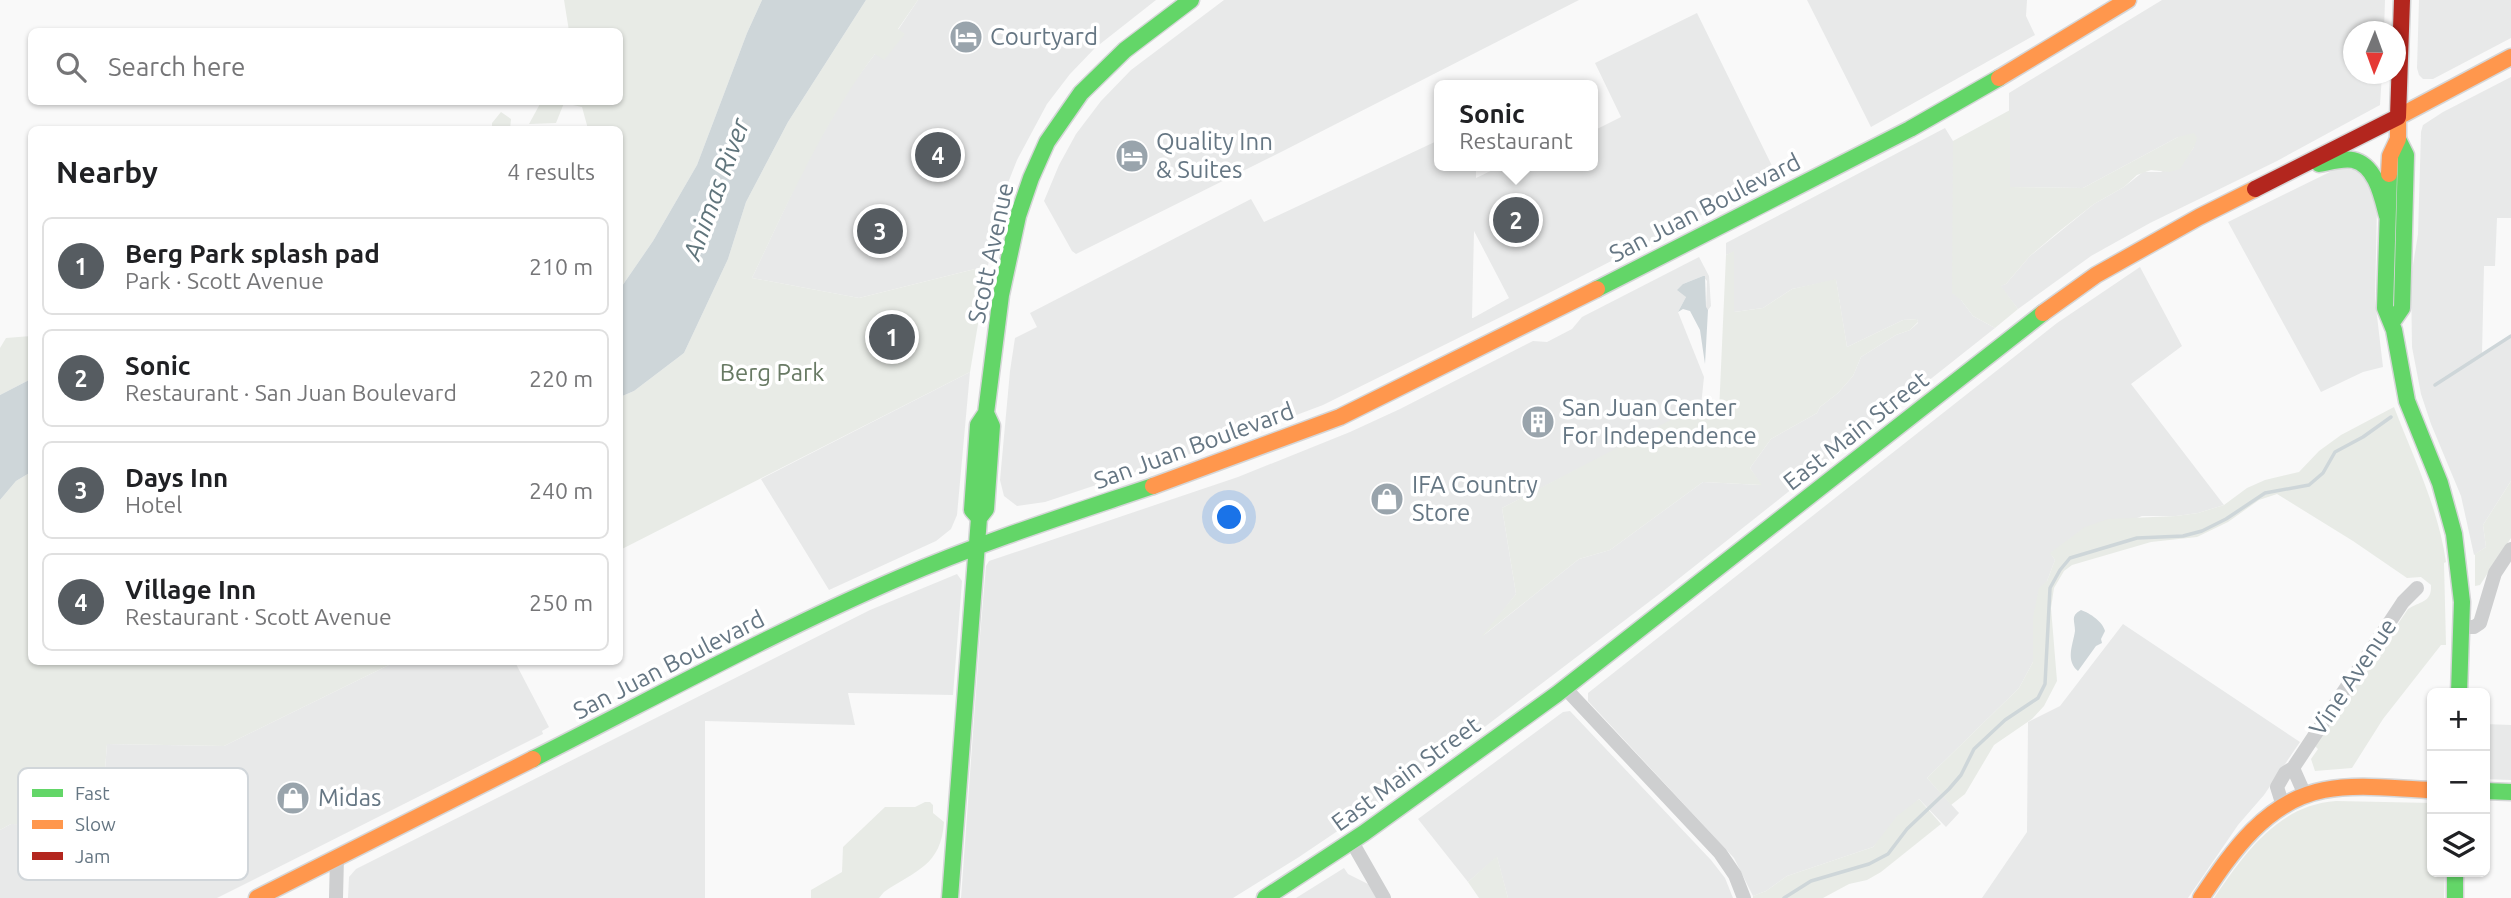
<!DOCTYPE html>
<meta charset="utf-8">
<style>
:root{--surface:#fff;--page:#f2f2f2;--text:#202124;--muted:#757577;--line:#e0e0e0;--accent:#565c61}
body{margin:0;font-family:Ubuntu,sans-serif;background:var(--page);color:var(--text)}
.controls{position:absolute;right:21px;bottom:21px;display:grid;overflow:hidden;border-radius:10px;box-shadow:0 2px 5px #0004}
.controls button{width:63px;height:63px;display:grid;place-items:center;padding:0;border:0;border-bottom:2px solid var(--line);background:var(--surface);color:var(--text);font:35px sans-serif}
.compass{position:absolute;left:2343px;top:21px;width:63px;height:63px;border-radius:50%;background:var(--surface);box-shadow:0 2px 5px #0004;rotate:181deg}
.you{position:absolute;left:1230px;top:518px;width:24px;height:24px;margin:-18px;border:5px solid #fff;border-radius:50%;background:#1a73e8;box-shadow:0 0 0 10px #1a73e833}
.badge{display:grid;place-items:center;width:46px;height:46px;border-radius:50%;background:var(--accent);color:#fff;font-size:23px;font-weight:700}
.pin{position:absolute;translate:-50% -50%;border:4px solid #fff;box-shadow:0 2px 7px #0006}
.popup{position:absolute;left:1434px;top:80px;width:164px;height:91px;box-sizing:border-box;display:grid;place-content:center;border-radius:10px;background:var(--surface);filter:drop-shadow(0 2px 5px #0005);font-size:23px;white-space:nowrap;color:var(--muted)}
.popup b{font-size:26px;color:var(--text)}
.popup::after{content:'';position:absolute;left:50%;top:100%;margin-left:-14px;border:14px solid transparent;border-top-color:var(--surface)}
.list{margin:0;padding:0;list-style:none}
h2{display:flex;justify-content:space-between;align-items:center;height:91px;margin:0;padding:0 28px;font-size:30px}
h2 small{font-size:23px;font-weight:400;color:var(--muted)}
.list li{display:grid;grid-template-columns:46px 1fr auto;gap:21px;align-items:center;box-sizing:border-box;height:98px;margin:0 14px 14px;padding:0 14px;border:2px solid var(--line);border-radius:10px}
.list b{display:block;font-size:26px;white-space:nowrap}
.list p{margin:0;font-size:23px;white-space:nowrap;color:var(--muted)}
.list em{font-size:23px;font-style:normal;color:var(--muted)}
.icon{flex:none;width:38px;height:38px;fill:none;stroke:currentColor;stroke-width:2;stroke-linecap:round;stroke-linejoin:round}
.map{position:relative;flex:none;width:2511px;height:898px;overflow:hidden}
.search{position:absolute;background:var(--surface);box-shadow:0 2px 5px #0004;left:28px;top:28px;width:595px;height:77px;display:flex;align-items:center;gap:18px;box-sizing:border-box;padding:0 24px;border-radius:10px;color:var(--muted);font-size:26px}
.panel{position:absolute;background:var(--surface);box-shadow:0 2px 5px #0004;left:28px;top:126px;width:595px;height:539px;border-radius:10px}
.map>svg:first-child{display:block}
.built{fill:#e8e9e9;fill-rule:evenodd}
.green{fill:#e8ebe6}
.water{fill:#ced6d9}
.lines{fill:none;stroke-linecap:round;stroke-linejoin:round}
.stream{stroke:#ced6d9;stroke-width:3.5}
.fast-casing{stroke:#d5d6d7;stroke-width:19}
.slow-casing{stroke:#d5d6d7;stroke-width:19}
.jam-casing{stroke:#d5d6d7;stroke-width:19}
.street{stroke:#cecfd0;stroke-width:14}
.fast{stroke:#63d668;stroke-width:16}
.slow{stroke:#ff974d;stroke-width:16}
.jam{stroke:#b3261e;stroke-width:16}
.labels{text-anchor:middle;stroke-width:7;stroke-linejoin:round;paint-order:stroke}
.poi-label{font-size:24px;fill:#657683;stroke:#fff;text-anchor:start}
.street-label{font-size:24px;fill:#657683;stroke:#fff}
.park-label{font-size:24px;fill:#687a64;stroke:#fff}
.water-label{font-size:26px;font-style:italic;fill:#60757c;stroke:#fff}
.key{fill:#fff;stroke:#d1d6da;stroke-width:2}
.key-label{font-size:19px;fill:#657683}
</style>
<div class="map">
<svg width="2511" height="898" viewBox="0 0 2511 898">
<rect width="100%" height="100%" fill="#f9f9f9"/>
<path class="built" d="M918,0H1156L1095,48L1070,74L1047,104L1017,160L1004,193L987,270L975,269L859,298L752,278L809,157L851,86L875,54L904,34L898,30Z
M1224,0H1579L1285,150L1076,254L1072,251L1044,201L1059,165L1076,134L1101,101L1131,70Z
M1807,0H2027L2026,16L2035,35L1871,127Z
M2162,0H2385L2384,31L2354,32V74H2382L2380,105L2277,161L2150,223L2091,256L2018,309L2000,286L2006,284L2030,256L2094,204L2124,187L2143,172H2161L2189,154L2194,147L2178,137L2083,188L2009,187V93Z
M2419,0H2511V38L2433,79H2423L2419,75L2417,68Z
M1697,13L1777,176L1547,294L1323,405L1220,444L1045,502L1017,506L1004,496L1000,480L1010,371L1015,338L1037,327L1030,313L1251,199L1264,222L1439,140V166H1476V178L1501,166H1593V131L1621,117L1595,63ZM1474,231L1509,298L1473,318H1472Z
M2511,77V218H2497L2495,266H2484L2482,354L2511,335V481L2483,525L2486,547L2474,555L2461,496L2431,424L2421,394L2412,347L2411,278L2418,234L2421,132L2423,125L2443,112Z
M1945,128L1953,141L1961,300L1973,316L1995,328L1662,592L1428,770L1299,857L1233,898H961L980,636L986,566L989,561L1238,477L1350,432L1400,409L1533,341L1547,342L1572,329L1582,317L1699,257L1709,276L1711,306L1708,310L1706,308L1707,281L1703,276L1683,284V293L1686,297L1678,312L1704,377L1701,406L1502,508L1516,594L1484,635L1579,559L1610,550L1703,482L1761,485L1750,468L1771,439L1817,413L1820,407L1838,393L1853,376L1861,357L1896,335L1910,330L1918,323L1917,319L1903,320L1847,347L1836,280L1792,289L1763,308L1734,312V252L1726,255V243Z
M2340,167L2362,172L2377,207L2375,299L2383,367L2363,372L2321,392L2228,222Z
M2140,267L2182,346L2131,384L2224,505L2198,513L2176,516H2142L2051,554L2055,560L2047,581L2033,662L2019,688L1927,778L1959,813L1946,827L1919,799L1873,847L1787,876L1766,891L1753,896L1734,858L1588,701V693L2057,323Z
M970,372L957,515L951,529L936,541L829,590L761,479Z
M957,574L962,581L953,695L848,693L855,725L705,721V898H348L349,877L356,869L870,610Z
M2123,624L2300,742L2264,795L2238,825L2188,898H1982L2027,832L2028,722L2060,706Z
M395,662H515L549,727L542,731L543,734L217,898H0V830L11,824L70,825L117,800L105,770L107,744L224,746Z
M1570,711L1711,860L1725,878L1733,898H1508L1497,857L1468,882L1418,819L1563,712Z
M2485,724L2511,725V780L2485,779Z
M1344,868L1348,874L1372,886L1377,898H1296Z"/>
<path class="green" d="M564,0H762L747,33L697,165L653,241L620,289V130L588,129L582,107L564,103L556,123L529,124L541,102H620V32L569,31Z
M866,0H918L898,29L905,34L884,60L875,54C823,123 789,201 752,278L859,298L975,269L987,270L970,372L620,550V397L634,391L684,353L728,259L746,202L788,122Z
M2010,110V187L2083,188L2178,137L2194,133L2197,138L2194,147L2180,169L2169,172L2151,170L2137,175L2124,187L2094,204L2057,233L2030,256L2006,284L2001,286L2018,309L1995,328L1973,316L1961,300L1952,293L1953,141Z
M501,112L511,119L510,129H492V123Z
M1734,251V312L1763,308L1792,289L1836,279L1847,347L1903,320L1917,319L1918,322L1910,330L1896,335L1861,357L1853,376L1838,393L1820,407L1817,413L1771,439L1750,468L1762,485L1703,482L1610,550L1579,559L1480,638L1516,594L1502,508L1707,401L1711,399L1719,412L1726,255Z
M31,336V379L0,395V348L6,338Z
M2394,407C2414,459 2438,507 2446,562L2444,563L2446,645H2441L2383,719L2352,768L2315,771L2311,759L2318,749L2315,746L2408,609C2420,601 2432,603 2431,585L2421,577L2407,578L2353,541L2277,494L2259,500L2228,522L2197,537L2151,542L2072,565L2064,571L2054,588L2051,608L2057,681L2044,706L2032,719L1994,745L1965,794L1951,805L1927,778L2019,688L2033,662V617L2039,588L2047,581L2055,560L2050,553L2085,527L2108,519L2176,516L2198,513L2224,505L2247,488L2265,480L2299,472L2319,451L2341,435Z
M31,472L32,662H395L224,746L107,744L105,770L118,800L70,825L11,824L0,830V500L16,481Z
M2511,481V538L2480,585L2475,586V554L2486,547L2483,525Z
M1919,799L1941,824L1881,872L1867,880L1849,884L1823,898H1753V896L1766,891L1787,876L1873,847L1897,816Z
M2336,801L2432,803V872H2445L2444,898H2214C2244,854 2278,805 2336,801Z
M925,802H930L933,805V813L944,822C941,866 916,870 884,892L879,898H811V890L842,872L843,847L885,807H915Z
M1497,856L1508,898H1479L1468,882Z"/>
<path class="water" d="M762,0H866L788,122L746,202L728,259L684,353L634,391L620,397V289L653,241L697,165L747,33Z
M1703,276H1705L1706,307L1708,310L1705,364L1700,330L1690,311L1683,309L1678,312L1686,297L1677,290L1683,284Z
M31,379V472L16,481L0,500V395Z
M2081,610C2090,613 2103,622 2105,631L2101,639L2102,643L2096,646L2078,671C2065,660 2073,645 2075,631C2075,621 2070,616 2081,610Z"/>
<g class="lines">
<path class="stream" d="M2435,385L2511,336
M1784,898L1811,881L1869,864L1888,854L1907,829L1949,789L1961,775L1974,749L2005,720L2038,698L2045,684L2050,588L2060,570L2070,558L2137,538L2183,536L2202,531L2226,519L2265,493L2309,485L2323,473L2335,452L2363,437L2391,417"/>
<defs>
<path id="fast" d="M2319,164C2330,162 2342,158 2353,160C2376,165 2382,197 2387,216
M2389,174L2385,308L2394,330L2407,401L2440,483L2454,534L2462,602L2459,693
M1597,289L1910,129L1999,78
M2393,321L2402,308L2406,155L2398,139
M979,518L972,510L978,425L986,413L1001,295L1018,216L1031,178L1047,142L1081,93L1125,50L1191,0
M533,759C654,698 774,632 899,578C982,542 1067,515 1153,486
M2485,791L2511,792
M2455,872V898
M950,898L979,518L986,509L992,426L986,413
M1265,898L1364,833L1557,694L2043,313"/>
<path id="slow" d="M1999,78L2128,0
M2389,174L2390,156L2398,139V117L2511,57
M2043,313L2096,275L2199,217L2255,189
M1153,486L1340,417L1597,289
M257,898L533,759
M2201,898C2232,852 2266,801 2324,790C2359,783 2397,789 2432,790"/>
<path id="jam" d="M2255,189L2398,117L2402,0"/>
</defs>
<use href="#fast" class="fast-casing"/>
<use href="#slow" class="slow-casing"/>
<use href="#jam" class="jam-casing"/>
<path class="street" d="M2462,627H2474L2480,623L2495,573L2511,549
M1565,688L1720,853L1735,875L1744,898
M2293,768L2305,795
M2283,806L2277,787L2285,773L2293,768L2403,602L2417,588
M1352,842L1384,898
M336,898L337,857"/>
<use href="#fast" class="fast"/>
<use href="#slow" class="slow"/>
<use href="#jam" class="jam"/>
</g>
<defs>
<symbol id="hotel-disc" viewBox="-11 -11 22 22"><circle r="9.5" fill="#99a4ac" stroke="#fff"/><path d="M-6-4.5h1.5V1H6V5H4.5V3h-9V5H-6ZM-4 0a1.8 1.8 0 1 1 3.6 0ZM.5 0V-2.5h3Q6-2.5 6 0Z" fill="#fff"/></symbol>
<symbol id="building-disc" viewBox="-11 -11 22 22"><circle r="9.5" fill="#99a4ac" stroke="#fff"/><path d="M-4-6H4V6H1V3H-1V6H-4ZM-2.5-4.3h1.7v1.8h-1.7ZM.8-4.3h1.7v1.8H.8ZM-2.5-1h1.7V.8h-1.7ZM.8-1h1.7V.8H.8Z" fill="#fff"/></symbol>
<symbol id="shop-disc" viewBox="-11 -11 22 22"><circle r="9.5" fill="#99a4ac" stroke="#fff"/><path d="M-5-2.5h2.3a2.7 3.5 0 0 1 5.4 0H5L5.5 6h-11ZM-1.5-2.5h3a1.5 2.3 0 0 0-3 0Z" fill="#fff"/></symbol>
</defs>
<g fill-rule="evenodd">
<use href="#hotel-disc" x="947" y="18" width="38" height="38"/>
<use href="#hotel-disc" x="1113" y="137" width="38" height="38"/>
<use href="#building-disc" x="1519" y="403" width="38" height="38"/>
<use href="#shop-disc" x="1368" y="480" width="38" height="38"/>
<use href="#shop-disc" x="274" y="779" width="38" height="38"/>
</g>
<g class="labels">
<g class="poi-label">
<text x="990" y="45">Courtyard</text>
<text x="1156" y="150">Quality Inn<tspan x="1156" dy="28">&amp; Suites</tspan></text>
<text x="1562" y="416">San Juan Center<tspan x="1562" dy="28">For Independence</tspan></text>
<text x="1412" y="493">IFA Country<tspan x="1412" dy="28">Store</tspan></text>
<text x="318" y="806">Midas</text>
</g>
<g class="street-label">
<text transform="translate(1705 208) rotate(-27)" y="8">San Juan Boulevard</text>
<text transform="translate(991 253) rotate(-78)" y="8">Scott Avenue</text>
<text transform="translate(1856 431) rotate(-38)" y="8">East Main Street</text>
<text transform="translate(1194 446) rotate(-20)" y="8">San Juan Boulevard</text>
<text transform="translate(669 665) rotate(-27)" y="8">San Juan Boulevard</text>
<text transform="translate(2353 677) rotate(-56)" y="8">Vine Avenue</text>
<text transform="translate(1406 774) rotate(-36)" y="8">East Main Street</text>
</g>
<g class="park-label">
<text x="772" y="381">Berg Park</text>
</g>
<g class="water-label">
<text transform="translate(716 189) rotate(-70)" y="9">Animas River</text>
</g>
</g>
<rect x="18" y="768" width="230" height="112" rx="10" class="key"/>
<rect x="32" y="789" width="31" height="8" fill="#63d668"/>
<rect x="32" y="820" width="31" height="9" fill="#ff974d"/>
<rect x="32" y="852" width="31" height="8" fill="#b3261e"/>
<g class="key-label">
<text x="75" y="800">Fast</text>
<text x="75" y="831">Slow</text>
<text x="75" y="863">Jam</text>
</g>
</svg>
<div class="controls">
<button>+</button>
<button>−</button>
<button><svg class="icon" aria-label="layers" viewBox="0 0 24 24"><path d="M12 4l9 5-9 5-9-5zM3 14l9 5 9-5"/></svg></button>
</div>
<svg class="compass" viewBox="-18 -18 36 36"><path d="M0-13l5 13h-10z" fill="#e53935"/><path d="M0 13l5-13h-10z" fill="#757577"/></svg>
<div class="you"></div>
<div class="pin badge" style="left:892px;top:337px">1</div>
<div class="pin badge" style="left:1516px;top:220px">2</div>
<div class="popup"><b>Sonic</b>Restaurant</div>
<div class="pin badge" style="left:880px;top:231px">3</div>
<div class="pin badge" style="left:938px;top:155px">4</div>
<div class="search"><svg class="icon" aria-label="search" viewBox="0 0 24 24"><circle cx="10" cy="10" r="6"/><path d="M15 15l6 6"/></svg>Search here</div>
<section class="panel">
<h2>Nearby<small>4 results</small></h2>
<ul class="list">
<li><span class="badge">1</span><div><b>Berg Park splash pad</b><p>Park · Scott Avenue</p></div><em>210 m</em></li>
<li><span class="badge">2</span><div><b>Sonic</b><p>Restaurant · San Juan Boulevard</p></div><em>220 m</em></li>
<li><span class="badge">3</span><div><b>Days Inn</b><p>Hotel</p></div><em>240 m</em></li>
<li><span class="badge">4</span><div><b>Village Inn</b><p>Restaurant · Scott Avenue</p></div><em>250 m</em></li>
</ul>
</section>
</div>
